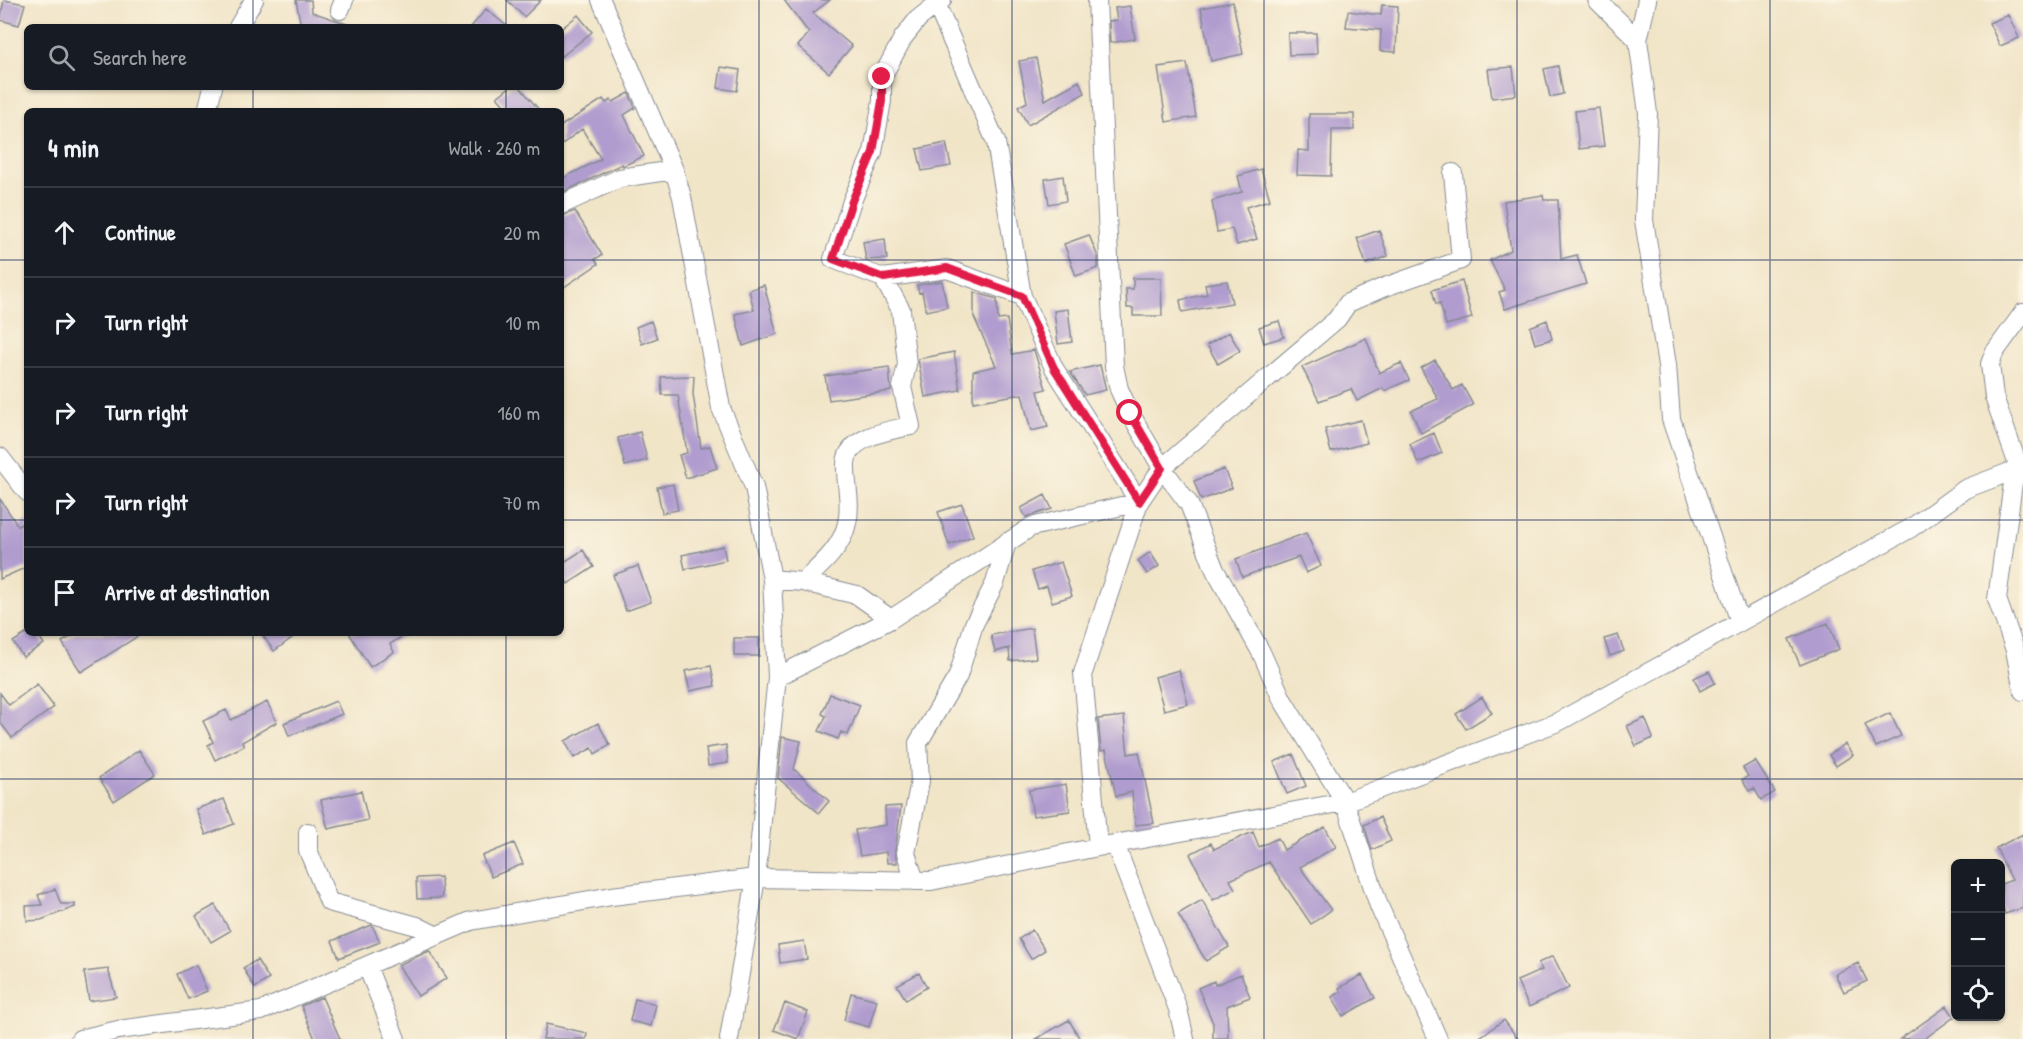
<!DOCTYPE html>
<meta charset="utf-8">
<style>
:root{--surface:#171b24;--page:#20242c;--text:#f1f3f6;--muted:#9ea1a6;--line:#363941}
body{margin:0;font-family:"Patrick Hand",sans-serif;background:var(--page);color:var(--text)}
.controls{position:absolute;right:18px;bottom:18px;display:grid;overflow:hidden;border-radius:9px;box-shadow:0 2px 4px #0004}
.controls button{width:54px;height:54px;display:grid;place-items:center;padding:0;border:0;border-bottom:2px solid var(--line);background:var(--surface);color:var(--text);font:30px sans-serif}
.stop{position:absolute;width:18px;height:18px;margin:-14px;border:4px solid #e11d48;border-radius:50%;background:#fff}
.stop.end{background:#e11d48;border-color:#fff;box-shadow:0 2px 6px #0008}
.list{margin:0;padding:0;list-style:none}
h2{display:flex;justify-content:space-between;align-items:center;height:78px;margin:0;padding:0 24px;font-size:26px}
h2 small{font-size:20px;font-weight:400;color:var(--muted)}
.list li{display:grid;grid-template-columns:39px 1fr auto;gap:18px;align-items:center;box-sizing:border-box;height:90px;padding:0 24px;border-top:2px solid var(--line)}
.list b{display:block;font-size:22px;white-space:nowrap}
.list em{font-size:20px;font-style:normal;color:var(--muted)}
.icon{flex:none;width:33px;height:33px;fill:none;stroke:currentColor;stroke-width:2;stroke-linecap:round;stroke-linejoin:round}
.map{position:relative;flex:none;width:2023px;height:1039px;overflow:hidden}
.search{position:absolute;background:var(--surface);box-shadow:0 2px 4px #0004;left:24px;top:24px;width:540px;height:66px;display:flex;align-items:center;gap:15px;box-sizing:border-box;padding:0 21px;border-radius:9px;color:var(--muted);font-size:22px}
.panel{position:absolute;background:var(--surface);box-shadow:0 2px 4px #0004;left:24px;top:108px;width:540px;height:528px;border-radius:9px}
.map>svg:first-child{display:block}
.building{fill:#b09ccf}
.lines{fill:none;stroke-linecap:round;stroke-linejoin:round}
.minor-casing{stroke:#868a93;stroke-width:20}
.minor{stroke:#fff;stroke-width:18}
.route{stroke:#e11d48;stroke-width:8}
.grid{fill:none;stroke:#1b2f5e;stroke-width:1.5;stroke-opacity:0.55}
</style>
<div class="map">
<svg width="2023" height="1039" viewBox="0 0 2023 1039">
<rect width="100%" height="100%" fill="#fcf5e5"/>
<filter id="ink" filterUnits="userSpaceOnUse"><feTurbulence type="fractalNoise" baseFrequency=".0167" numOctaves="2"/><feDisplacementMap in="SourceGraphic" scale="12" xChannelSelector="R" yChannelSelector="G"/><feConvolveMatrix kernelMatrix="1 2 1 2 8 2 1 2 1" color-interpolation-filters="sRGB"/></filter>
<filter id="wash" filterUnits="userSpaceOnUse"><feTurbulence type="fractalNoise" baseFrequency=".008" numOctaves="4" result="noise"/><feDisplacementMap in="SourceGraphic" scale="24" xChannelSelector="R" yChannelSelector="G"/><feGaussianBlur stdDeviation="1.35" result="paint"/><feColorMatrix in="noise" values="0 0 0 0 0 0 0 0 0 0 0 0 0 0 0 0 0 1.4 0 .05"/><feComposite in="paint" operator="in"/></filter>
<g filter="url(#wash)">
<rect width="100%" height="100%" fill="#f1e5c8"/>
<g id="blocks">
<path class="building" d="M4,0L25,4L19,25L0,20Z
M296,0H311L312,12L350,25V27H301Z
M507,0H541L524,17Z
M784,0H830L813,13L852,46L829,73L798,46L809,33Z
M1233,2L1243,54L1211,61L1201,8Z
M1382,5L1398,6L1396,52L1380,51L1381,30L1346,27L1348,11L1381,15Z
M1130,6L1135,39L1110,43L1109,21L1117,20L1115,8Z
M486,9L508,27H471Z
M578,15L592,32L561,57V29Z
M2008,15L2019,38L2000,46L1989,23Z
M1288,33H1316L1317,54L1289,55Z
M1036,58L1045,100L1079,81L1085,93L1028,125L1018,107L1027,102L1019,61Z
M1187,63L1196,117L1166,122L1158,67Z
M1558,66L1563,94L1550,97L1544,69Z
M721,67L740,70L737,91L718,88Z
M1513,67L1516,95L1492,98L1488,69Z
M510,87H520L540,111H509L497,97Z
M629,93L635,108L624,115L644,156L623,166L622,164L561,193V179L601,159L582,129L561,145V126L603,99L606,103L611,100L613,102Z
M1599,108L1604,146L1579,149L1575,111Z
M1309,114H1354V130H1332L1331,176L1297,175L1298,150L1309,151Z
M946,143L951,166L922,171L917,149Z
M1261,169L1270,200L1246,207L1257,239L1237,245L1232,229L1217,232L1212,201L1242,192L1238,176Z
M1063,176L1066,201L1049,204L1045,179Z
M1543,195L1544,200H1558L1561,259L1577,255L1586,284L1505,309L1499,292L1505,290L1490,260L1511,250L1504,201Z
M575,211L602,255L595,259L598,264L561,289V216Z
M1379,230L1388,256L1366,264L1357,238Z
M1089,235L1098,257V268L1076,276L1064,244Z
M885,239L887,259L866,260L863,242Z
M1133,278H1161L1162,316H1133V308H1127L1126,289H1133Z
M942,281L947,307L926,311L922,292L919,293L917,285Z
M1227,281L1232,303L1182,312L1180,300L1207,294L1205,284Z
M1462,281L1472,318L1446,325L1440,303L1436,304L1432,290Z
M764,285L777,334L743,346L735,314L754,310L749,290Z
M974,292L997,299L998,320L1007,319L1012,354L1034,350L1046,389L1038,391L1048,427L1031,431L1022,394L973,402V371L996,366L974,317Z
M1068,309L1072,342L1058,344L1054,311Z
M1547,320L1552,339L1535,344L1530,327Z
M651,321L657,338L642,344L636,327Z
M1279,321L1284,337L1264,343L1259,327Z
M1229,332L1240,351L1218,364L1207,345Z
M1366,338L1379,373L1401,363L1409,380L1384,391L1383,388L1357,401L1351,389L1319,401L1302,367Z
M954,352L960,390L925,397L918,359Z
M1435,360L1453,390L1462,385L1473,405L1421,433L1411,411L1438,399L1421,368Z
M1100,365L1106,390L1085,395L1070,372Z
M889,367L891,391L829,400L825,376Z
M694,376L693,394L701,448L710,446L717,468L686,478L679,455L687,453L678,395H662L661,377Z
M1361,420L1367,443L1331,452L1325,429Z
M640,432L647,460L625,466L618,438Z
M1434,433L1442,453L1418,463L1410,444Z
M1224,469L1232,488L1201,500L1194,481Z
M673,484L678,510L662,513L657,487Z
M1045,495L1052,509L1026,517L1021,508Z
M0,499L18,526L27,521V567L0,579Z
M962,504L973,536L949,545L938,512Z
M1306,533L1321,566L1306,573L1299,557L1242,577L1236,559Z
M723,546L726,560L685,569L682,555Z
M583,550L594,567L568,584L561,572V564Z
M1150,552L1159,566L1147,574L1138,561Z
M1061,562L1072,596L1052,602L1047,586L1038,589L1032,571Z
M638,566L651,602L626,611L613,575Z
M1828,623L1839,649L1800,665L1789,639Z
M1032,628L1036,658L1010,661L1009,648L995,652L991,635Z
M27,633H37L44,644L23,657L13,642Z
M77,633H143L81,672L62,642Z
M261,633H299L274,651Z
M349,633H408L390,644L394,652L370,667Z
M1618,635L1624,651L1610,656L1604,639Z
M734,638H759V656H734Z
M711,666L715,686L690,691L685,671Z
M1179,670L1188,704L1164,710L1155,677Z
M1709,671L1715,683L1700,691L1694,678Z
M37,684L54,707L12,738L0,722V693L9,705Z
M830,694L860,705L848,735L841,732L838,739L819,731L826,716L822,714Z
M1482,697L1492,713L1466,729L1456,714Z
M336,701L342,714L289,736L284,723Z
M267,702L277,722L242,742L244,746L215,760L208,745L213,742L203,721L226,710L231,720Z
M1890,713L1901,736L1876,747L1865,725Z
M1124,716L1128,754L1139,752L1154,823L1135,825L1132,792L1116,796L1106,750L1101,751L1098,719Z
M1645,718L1653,738L1636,746L1627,726Z
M598,723L610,745L595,754L592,748L574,758L565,741Z
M782,737L801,741L794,769L829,801L819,813L778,778Z
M1845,744L1853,755L1836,766L1829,755Z
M726,745L728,763L708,766L706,748Z
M139,750L155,774L114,801L99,778Z
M1293,754L1306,786L1287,794L1274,762Z
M1755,761L1775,792L1761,800L1754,788L1749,791L1742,780L1748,776L1743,768Z
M1066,784L1070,811L1033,816L1029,790Z
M361,791L368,820L328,829L321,800Z
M224,799L234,824L206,835L196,809Z
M901,806L895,851L897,863H887L886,852L860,856L855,830L886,825L885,807Z
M1380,817L1391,841L1372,850L1364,825Z
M1325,827L1336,847L1300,867L1331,910L1311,924L1269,862L1230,880L1235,889L1213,900L1190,854L1211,843L1214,849L1253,832L1259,847L1278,838L1284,850Z
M2023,834V908L2005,914L2001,900V884L2012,880L1996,848Z
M514,843L523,864L491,877L482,856Z
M441,877L442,898L417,899L416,878Z
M55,889L61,904H75V907L41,920L27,921L26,906L42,905L38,895Z
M1202,900L1229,947L1206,961L1178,914Z
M215,905L230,931L211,942L196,916Z
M372,925L380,942L339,958L332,941Z
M1032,930L1045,950L1031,959L1019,939Z
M804,941L807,959L780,963L778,945Z
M429,951L447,978L418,996L398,965Z
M1553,956L1569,988L1529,1007L1517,981L1542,970L1538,963Z
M257,960L269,979L255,988L243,968Z
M1858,963L1867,981L1844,992L1835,974Z
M196,965L207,991L188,999L177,974Z
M108,969L116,997L89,1001L84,972Z
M919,973L927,987L906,1000L897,985Z
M1241,974L1250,997L1227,1006L1228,1038H1213V1023L1198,988L1214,981L1215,985Z
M1362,975L1375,998L1343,1016L1332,997L1341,992L1339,988Z
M851,993L877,1000L869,1027L844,1020Z
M322,997L340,1039H315L301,1006Z
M635,999L656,1004L651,1026L630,1021Z
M785,1003L808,1012L798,1039L774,1030Z
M1947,1006L1954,1017L1924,1039H1900Z
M1069,1020L1080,1039H1036Z
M1504,1020L1518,1039H1477Z
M546,1024L587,1033L586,1039H543Z"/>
</g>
</g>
<g filter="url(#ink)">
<use href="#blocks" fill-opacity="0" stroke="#868a93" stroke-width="1.5"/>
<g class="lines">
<defs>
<path id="minor" d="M601,0L674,170L682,197L721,408L754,487L772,579L777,677L756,878L729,1039
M942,0L918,19L903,38L882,77V101L873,152L852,201L833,259L883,278L947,269L1022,296
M1097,0L1114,366L1119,389L1130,413L1162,468L1189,504L1215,570L1261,652L1282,699L1345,802L1379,906L1438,1039
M1597,0L1638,40
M1647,0L1638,40L1648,113L1644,220L1667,365L1671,419L1740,622
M937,6L996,142L1022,296L1054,368L1139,502
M340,10L344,0
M238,27L254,0
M207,111L213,87
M561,205L620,178L674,170
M2023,313L1994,353L1990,364L1994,397L2019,468L2013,483L1997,599L2015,650L2023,691
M0,457L27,492
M772,579L803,582L857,595L891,619
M803,582C820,566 842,548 847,523C852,502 845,483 846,463C848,436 891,430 911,426L902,387L907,364L901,310L883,278
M777,677L891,619L1031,527L1139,502
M308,832V850L329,902L417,926L437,936
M1115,844L1178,1009L1185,1039
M1098,847L1083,673L1139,502L1162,468L1337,319L1348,303L1382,288L1461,260L1453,173
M915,881L906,853L920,781L918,743L958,676L974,624L995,583L1007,542
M367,966L396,1039
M80,1039L118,1030L261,1011L471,921L612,896L756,878L931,881L1098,847L1345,802L1558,722L1911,528L1965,489L2023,467"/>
</defs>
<use href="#minor" class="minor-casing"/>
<use href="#minor" class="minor"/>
</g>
</g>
<g class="lines" filter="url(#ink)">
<path class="route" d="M882,77V101L873,152L852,201L833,259L884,278L947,268L1022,296L1054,368L1139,502L1162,468L1130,413"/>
</g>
<path class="grid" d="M253,0V27M506,0V27M759,0V1039M1012,0V1039M1264,0V1039M1517,0V1039M1770,0V1039M253,87V111M506,87V111M0,260H27M561,260H2023M0,520H27M561,520H2023M253,633V1039M506,633V1039M0,779H2023"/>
</svg>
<div class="controls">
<button>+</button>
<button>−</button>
<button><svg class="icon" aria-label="locate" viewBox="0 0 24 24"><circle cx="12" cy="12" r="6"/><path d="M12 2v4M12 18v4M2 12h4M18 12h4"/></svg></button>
</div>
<div class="stop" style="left:1130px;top:413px"></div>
<div class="stop end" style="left:882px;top:77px"></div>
<div class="search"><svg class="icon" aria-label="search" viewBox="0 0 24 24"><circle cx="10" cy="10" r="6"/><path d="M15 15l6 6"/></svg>Search here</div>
<section class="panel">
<h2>4 min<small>Walk · 260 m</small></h2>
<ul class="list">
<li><svg class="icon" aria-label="ahead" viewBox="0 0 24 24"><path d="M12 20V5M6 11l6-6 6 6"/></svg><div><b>Continue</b></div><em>20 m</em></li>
<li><svg class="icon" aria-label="right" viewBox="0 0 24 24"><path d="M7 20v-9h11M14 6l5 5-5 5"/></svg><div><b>Turn right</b></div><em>10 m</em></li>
<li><svg class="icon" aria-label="right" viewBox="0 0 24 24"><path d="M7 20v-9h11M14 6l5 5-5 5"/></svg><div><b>Turn right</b></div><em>160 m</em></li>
<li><svg class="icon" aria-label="right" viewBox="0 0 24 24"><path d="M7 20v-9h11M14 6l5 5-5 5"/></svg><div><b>Turn right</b></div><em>70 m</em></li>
<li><svg class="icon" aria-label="arrive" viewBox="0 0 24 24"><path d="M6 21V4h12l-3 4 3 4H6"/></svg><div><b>Arrive at destination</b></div></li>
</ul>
</section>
</div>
